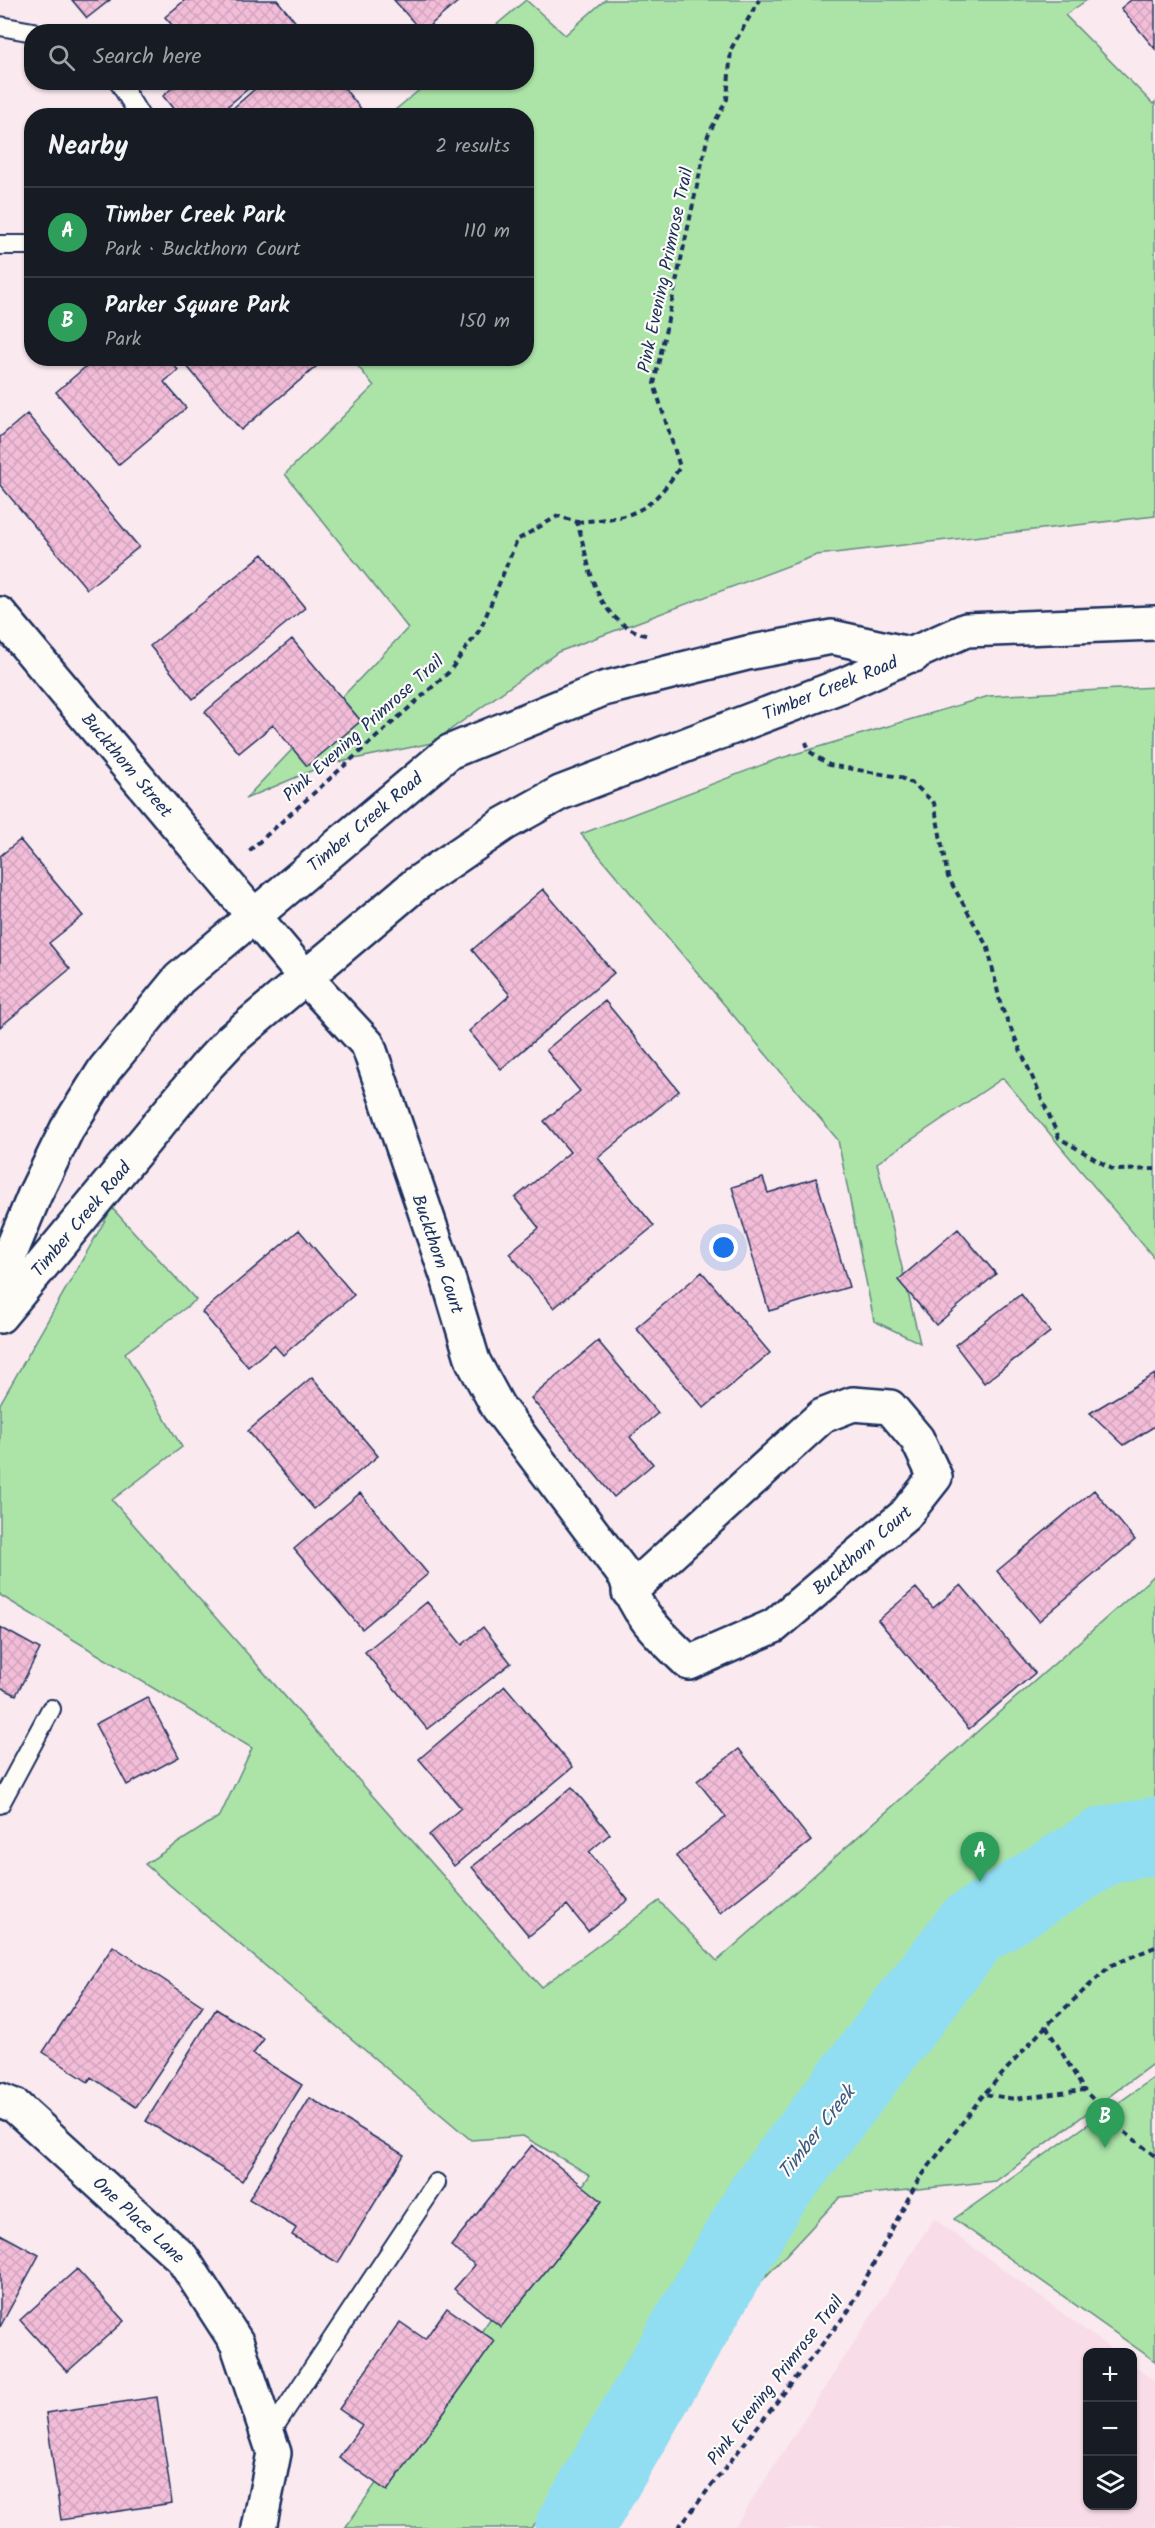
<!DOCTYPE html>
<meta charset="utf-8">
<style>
:root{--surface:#171b24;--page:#242831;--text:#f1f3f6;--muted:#9ea1a6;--line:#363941;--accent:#0f766e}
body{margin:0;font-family:Kalam,sans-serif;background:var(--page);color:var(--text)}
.controls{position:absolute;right:18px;bottom:18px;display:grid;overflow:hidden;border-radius:12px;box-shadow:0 2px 4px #0004}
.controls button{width:54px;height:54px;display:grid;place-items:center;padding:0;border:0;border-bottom:2px solid var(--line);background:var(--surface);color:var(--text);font:30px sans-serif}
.you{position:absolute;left:724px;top:1248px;width:21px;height:21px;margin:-15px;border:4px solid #fff;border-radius:50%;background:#1a73e8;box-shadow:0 0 0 9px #1a73e833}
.badge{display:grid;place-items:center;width:39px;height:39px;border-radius:50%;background:var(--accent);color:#fff;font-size:20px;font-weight:700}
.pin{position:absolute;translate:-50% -50px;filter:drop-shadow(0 2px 3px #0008)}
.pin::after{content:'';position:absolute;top:32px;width:21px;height:18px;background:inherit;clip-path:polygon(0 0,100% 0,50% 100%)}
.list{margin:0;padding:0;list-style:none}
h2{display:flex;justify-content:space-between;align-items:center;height:78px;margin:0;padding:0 24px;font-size:26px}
h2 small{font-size:20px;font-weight:400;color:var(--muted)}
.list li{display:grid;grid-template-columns:39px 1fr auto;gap:18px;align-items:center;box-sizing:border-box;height:90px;padding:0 24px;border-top:2px solid var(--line)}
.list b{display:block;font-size:22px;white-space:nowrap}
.list p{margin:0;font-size:20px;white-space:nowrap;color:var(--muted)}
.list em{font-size:20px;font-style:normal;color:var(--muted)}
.icon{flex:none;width:33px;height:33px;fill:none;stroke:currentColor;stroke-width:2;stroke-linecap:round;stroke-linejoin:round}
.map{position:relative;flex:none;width:1155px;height:2528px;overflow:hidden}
.search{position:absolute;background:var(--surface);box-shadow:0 2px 4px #0004;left:24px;top:24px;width:510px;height:66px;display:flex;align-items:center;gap:15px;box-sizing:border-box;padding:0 21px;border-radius:24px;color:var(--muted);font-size:22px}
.panel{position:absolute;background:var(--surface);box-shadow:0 2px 4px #0004;left:24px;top:108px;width:510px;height:258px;border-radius:24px}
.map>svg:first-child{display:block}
.built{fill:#f8dce7}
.green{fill:#ace4a8;stroke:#648a83;stroke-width:1.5}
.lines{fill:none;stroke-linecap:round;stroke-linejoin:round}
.river{stroke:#91ddf2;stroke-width:78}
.building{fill:url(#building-cross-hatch);stroke:#1b2f5e;stroke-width:1.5}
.service-casing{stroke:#1b2f5e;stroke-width:22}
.minor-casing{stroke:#1b2f5e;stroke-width:38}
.tertiary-casing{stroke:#1b2f5e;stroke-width:38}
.path{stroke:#1b2f5e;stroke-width:4;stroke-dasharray:6 4.5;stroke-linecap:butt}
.service{stroke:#fdfcf7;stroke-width:18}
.minor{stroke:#fdfcf7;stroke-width:33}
.tertiary{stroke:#fdfcf7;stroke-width:33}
.labels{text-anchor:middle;stroke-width:4.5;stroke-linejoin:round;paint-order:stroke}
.street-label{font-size:18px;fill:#1b2f5e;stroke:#fdfcf7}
.water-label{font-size:20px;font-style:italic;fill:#385a83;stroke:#fdfcf7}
</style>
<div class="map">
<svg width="1155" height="2528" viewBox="0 0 1155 2528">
<defs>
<pattern id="building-cross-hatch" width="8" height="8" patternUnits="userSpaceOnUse" patternTransform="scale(1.5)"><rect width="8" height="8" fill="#f3bdd8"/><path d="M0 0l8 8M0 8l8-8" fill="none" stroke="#d0a3bc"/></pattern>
</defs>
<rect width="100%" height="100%" fill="#fae9ee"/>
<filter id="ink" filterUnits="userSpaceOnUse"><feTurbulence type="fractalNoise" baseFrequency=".0167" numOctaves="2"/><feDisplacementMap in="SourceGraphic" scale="12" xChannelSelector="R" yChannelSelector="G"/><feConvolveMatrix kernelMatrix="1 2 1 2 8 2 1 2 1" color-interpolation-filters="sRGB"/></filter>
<g filter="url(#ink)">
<path class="built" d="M934,2219L1115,2352H1088V2506H1132L1133,2365L1155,2382V2528H734Z"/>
<path class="green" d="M526,0L565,35L605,0H1087L1065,15L1153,104L1155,102V516L817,555L558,652L432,743L325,765L245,799L408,628L285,474L374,386L352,359L526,358V116L389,115L428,83L526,82V32L489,31Z
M1155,687V1259L1003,1078L877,1163L920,1343L874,1321L838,1140L581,834L775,760L989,696Z
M112,1208L196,1300L125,1353L182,1447L112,1500L541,1987L659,1901L717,1961L1155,1575V2062L996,2181L840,2197L531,2528H345L590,2175L523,2136L471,2140L145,1864L220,1816L252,1748L0,1595V1404Z
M1155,2077V2361L954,2219Z"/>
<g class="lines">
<path class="river" d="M574,2528L766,2197L972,1929L1106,1845L1155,1836"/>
</g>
<path class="building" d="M72,0H110L87,18Z
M185,0H277L304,32H178L165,17Z
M394,0H460L422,32Z
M1131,0H1155V49L1121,8Z
M179,82H256L216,116H179L163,96Z
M263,82H339L367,116H224Z
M96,358H168L178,370L164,382L186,408L118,465L56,392Z
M180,358H323L324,360L241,430Z
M27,414L139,547L87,589L0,485V437Z
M263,554L305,608L193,699L150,646Z
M292,639L361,721L307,766L273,725L239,753L205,712Z
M20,840L83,916L49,943L70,969L0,1027V856Z
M543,889L614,973L501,1069L469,1031L510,995L472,950Z
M605,1001L679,1091L598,1158L654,1226L554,1308L509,1253L539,1228L515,1198L570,1152L544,1121L580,1091L546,1050Z
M763,1178L768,1193L816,1178L849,1287L769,1311L732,1187Z
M958,1229L996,1274L936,1325L898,1280Z
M299,1230L354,1295L283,1355L274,1345L248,1367L202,1312Z
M702,1272L770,1353L704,1408L636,1328Z
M1021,1294L1050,1332L984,1383L955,1345Z
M598,1341L658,1413L630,1437L653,1464L614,1497L531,1398Z
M1155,1374V1426L1124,1445L1090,1413Z
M312,1377L378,1456L314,1509L248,1431Z
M1094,1490L1135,1540L1039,1621L997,1571Z
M360,1493L428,1574L362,1629L294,1549Z
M961,1585L1035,1673L969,1729L878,1620L916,1588L933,1608Z
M427,1602L462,1645L483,1627L511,1663L427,1729L365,1652Z
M0,1627L40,1649L16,1695L0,1687Z
M505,1686L573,1767L454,1866L429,1835L461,1808L419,1759Z
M147,1697L179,1757L127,1785L95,1724Z
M739,1749L811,1841L720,1913L676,1856L726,1817L697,1781Z
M572,1787L610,1834L589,1852L628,1900L588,1931L567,1905L529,1936L472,1867Z
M113,1946L203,2006L136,2107L91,2077L88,2082L43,2052Z
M216,2009L264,2039L253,2054L302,2085L242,2181L146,2121Z
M310,2098L404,2155L338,2263L292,2235L296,2228L249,2199Z
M532,2145L602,2201L501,2327L454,2289L475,2265L451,2246Z
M0,2234L39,2255L0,2327Z
M77,2269L124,2321L67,2372L20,2320Z
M447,2308L495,2341L387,2491L339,2457L362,2425L339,2409L400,2322L425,2339Z
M157,2397L172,2503L61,2520L46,2413Z"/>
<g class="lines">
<defs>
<path id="service" d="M0,26L33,32
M119,82L140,116
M0,245H32
M0,1804L51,1709
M268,2436L436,2183"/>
<path id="minor" d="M0,614L305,977L368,1045L449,1281L473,1361L498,1407L626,1577C634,1613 663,1638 689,1663L774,1626L905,1515L935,1477L917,1439L890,1407L853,1404L822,1416L629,1592
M0,2100L15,2106L182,2258L237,2343L274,2453L259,2528"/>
<path id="tertiary" d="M0,1278L35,1194L67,1129L105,1069L179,979L449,752L603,689L747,653L832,637L914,655
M0,1316L205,1068L231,1040L416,884L504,824L560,793L843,685L966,630L1155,623"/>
</defs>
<use href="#service" class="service-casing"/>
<use href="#minor" class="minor-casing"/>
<use href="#tertiary" class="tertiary-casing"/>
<path class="path" d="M577,522C633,517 647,516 680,467L654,384L708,135L727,99L731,49L759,0
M806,742L809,751L829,765L900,777L915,785L934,803L948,877L988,948L1001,1006L1059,1138L1114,1170L1155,1169
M249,851L449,672L481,628L517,540L558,516L577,522C592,571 592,619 648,636
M1155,1947L1110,1966L1046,2026L984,2094L1014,2099L1084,2090L1126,2133L1155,2156
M1046,2026L1084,2090
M678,2528L849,2310L917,2182L984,2094"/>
<use href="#service" class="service"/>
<use href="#minor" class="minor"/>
<use href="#tertiary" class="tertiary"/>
</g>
</g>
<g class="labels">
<g class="street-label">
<text transform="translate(665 270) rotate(-78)" y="6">Pink Evening Primrose Trail</text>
<text transform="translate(830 688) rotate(-22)" y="6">Timber Creek Road</text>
<text transform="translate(363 728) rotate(-42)" y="6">Pink Evening Primrose Trail</text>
<text transform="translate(127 765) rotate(50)" y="6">Buckthorn Street</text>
<text transform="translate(365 822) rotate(-40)" y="6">Timber Creek Road</text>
<text transform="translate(81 1219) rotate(-50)" y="6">Timber Creek Road</text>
<text transform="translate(438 1254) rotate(71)" y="6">Buckthorn Court</text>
<text transform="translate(862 1550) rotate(-41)" y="6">Buckthorn Court</text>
<text transform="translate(139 2220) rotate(43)" y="6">One Place Lane</text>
<text transform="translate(775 2380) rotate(-52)" y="6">Pink Evening Primrose Trail</text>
</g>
<g class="water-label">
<text transform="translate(816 2132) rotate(-52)" y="7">Timber Creek</text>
</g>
</g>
</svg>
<div class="controls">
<button>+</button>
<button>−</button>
<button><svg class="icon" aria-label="layers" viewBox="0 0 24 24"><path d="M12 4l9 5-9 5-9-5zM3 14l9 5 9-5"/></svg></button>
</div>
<div class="you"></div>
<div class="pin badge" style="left:980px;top:1882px;background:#2e9e5b">A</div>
<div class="pin badge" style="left:1105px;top:2148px;background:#2e9e5b">B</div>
<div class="search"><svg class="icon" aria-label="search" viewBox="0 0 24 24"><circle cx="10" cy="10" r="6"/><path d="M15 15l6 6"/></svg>Search here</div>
<section class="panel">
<h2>Nearby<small>2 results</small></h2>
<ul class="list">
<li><span class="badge" style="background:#2e9e5b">A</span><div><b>Timber Creek Park</b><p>Park · Buckthorn Court</p></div><em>110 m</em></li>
<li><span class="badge" style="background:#2e9e5b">B</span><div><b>Parker Square Park</b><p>Park</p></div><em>150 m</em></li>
</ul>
</section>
</div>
